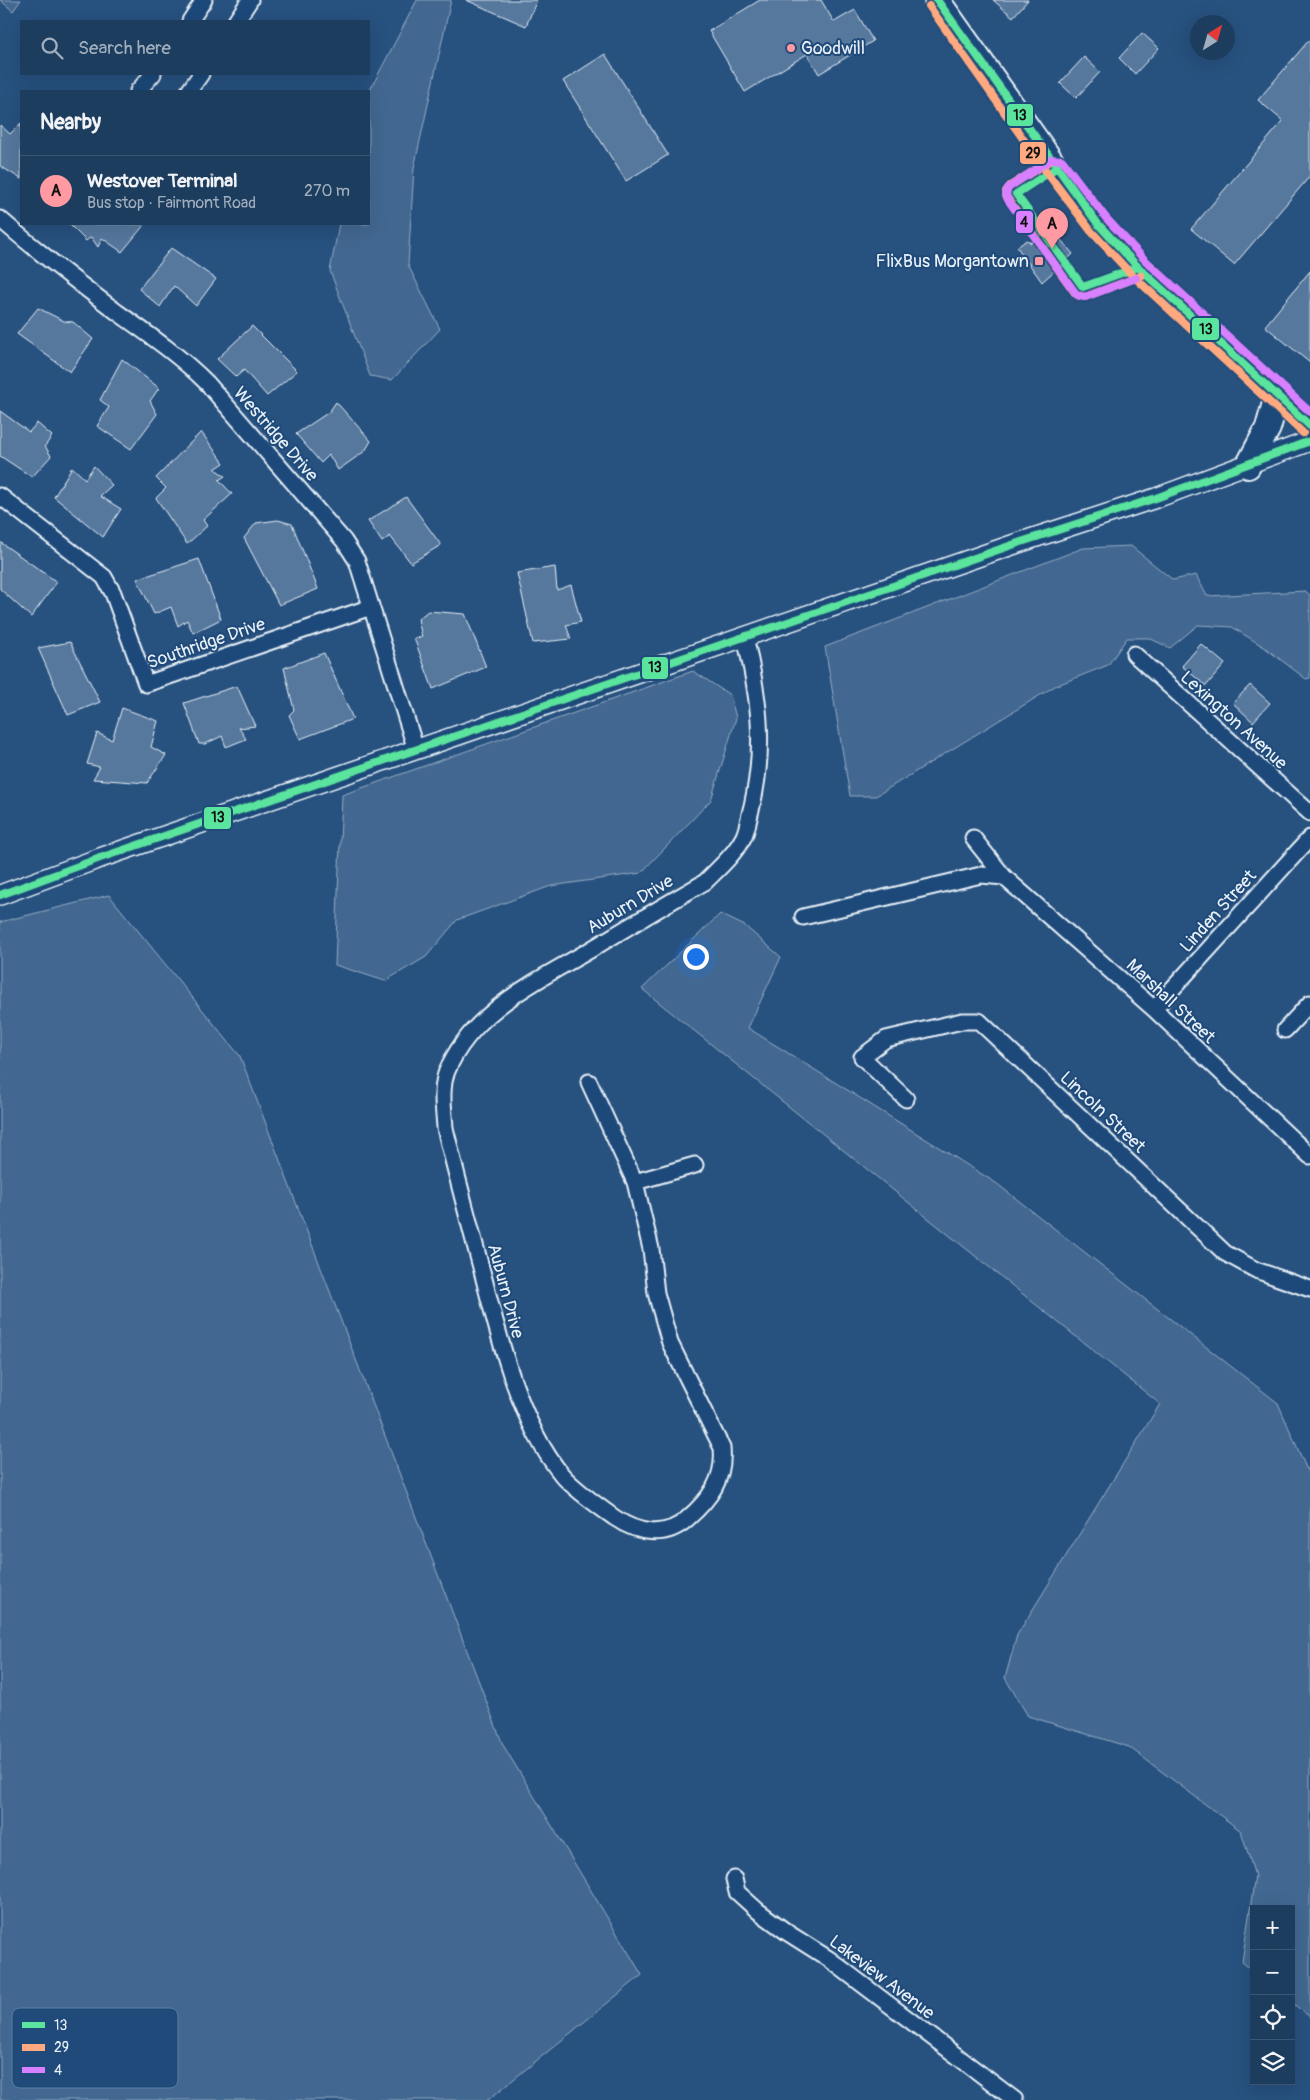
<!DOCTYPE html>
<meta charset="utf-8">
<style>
:root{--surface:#1d3d5f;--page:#254465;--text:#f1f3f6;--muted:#a0aebd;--line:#3b5674;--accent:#ff9aa2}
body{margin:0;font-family:Pangolin,sans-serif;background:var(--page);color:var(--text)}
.controls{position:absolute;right:15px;bottom:15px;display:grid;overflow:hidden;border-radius:0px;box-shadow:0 5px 20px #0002}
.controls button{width:45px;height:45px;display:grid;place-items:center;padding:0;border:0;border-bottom:1px solid var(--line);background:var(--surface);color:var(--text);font:25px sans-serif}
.compass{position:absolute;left:1190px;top:15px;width:45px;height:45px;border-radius:50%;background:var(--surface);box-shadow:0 5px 20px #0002;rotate:37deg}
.you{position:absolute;left:695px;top:956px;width:18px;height:18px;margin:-12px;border:4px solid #fff;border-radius:50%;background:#1a73e8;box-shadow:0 0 0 8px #1a73e833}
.badge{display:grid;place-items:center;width:32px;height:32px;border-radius:50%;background:var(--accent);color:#111;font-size:16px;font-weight:700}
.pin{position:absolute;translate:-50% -41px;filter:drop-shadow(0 1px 2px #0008)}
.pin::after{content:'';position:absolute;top:26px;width:18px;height:15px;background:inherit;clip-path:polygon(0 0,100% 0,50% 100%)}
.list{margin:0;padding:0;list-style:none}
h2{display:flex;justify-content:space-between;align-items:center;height:65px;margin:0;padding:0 20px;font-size:21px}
h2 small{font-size:16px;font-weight:400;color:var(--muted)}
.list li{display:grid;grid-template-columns:32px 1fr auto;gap:15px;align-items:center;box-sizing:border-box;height:70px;padding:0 20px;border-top:1px solid var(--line)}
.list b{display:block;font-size:19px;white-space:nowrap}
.list p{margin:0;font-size:16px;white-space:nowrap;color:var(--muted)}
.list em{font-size:16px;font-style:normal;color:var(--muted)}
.icon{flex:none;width:28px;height:28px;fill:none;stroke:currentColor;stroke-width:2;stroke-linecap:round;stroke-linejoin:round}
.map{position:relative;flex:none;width:1310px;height:2100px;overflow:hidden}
.search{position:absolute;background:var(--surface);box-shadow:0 5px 20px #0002;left:20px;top:20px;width:350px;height:55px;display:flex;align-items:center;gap:12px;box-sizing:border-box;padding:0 18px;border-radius:0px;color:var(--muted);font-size:19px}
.panel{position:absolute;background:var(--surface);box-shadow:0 5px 20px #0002;left:20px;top:90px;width:350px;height:135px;border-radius:0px}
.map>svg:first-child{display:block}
.green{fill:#436891;stroke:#96acc4}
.building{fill:#57789d;stroke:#e8f1f8}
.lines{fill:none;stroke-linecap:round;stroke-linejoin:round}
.minor-casing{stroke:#e8f1f8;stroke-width:19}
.tertiary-casing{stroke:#e8f1f8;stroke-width:22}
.primary-casing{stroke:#e8f1f8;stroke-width:28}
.minor{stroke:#1f4a7a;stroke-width:15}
.tertiary{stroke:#1f4a7a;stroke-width:19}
.primary{stroke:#1f4a7a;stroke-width:24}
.bus-1-casing{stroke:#1f4a7a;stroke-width:11}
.bus-2-casing{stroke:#1f4a7a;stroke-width:11}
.bus-3-casing{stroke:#1f4a7a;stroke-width:11}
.bus-1{stroke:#5ae49d;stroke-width:8}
.bus-2{stroke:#ffa980;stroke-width:8}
.bus-3{stroke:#d880ff;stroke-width:8}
.poi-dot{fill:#ff9aa2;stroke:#1f4a7a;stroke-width:2}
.labels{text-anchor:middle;stroke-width:4;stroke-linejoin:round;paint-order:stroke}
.poi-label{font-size:18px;fill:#e8f1f8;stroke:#1f4a7a;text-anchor:start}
.street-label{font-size:18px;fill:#e8f1f8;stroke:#1f4a7a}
.key{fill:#1f4a7a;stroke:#5b7ca0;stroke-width:1}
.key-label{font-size:14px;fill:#e8f1f8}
.line-badge{stroke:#1f4a7a;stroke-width:2}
.pale-badge-label{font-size:14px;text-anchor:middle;font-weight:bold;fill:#111}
</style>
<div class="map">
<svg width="1310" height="2100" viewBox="0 0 1310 2100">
<rect width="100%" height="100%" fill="#27517f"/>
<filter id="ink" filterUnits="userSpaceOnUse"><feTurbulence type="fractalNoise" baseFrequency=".02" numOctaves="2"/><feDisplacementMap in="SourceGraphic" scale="10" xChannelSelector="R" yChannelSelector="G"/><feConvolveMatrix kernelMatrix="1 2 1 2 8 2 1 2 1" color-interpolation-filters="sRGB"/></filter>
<g filter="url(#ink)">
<path class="green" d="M0,0H21L13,11Z
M417,0H451L414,168L408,265L440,329L392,380L370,376L330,271L339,224H369V92Z
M1131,546L1173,580L1196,575L1207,596L1305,591L1310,595V678L1306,679L1264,647L1232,627L1198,625L1170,648L1149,638H1127L1108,665L1055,686L876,796H850L825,647L1083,548Z
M693,671L730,695L736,718L711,800L641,873L551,886L457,920L426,957L385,981L335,965L342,795Z
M109,895L240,1056L503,1745L642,1975L488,2100H0V922Z
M720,914L745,926L781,957L748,1028L996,1183L1278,1403L1310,1477V2017L1291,2002V1909H1254V1972L1242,1962L1255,1876L1241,1831L1129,1747L1028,1716L1005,1678L1017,1635L1160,1404L642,989Z"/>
<path class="building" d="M466,0H537L526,26Z
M760,0H821L834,22L855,10L873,41L819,74L807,54L745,92L709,31Z
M993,0H1028L1013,17Z
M1142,33L1159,48L1135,74L1119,58Z
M1310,39V176L1234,265L1191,229L1283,121L1258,100Z
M605,54L668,155L626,181L563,81Z
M1084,57L1100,72L1076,98L1060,83Z
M21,123V179L0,166V125L10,134Z
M69,224H145L122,252L102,238L98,247L91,237L86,241Z
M1050,227L1073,254L1042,282L1017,247L1027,240L1031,243Z
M171,248L216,279L196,306L174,286L160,307L139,289Z
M1310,271V363L1265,326Z
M38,308L64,321L73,322L93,339L70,372L17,334Z
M252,326L297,371L267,396L244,370L236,377L217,359Z
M122,359L159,388L150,401L157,414L131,449L97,426L109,407L100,400Z
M336,402L371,441L365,451L338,470L329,455L321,463L296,434L329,412Z
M0,411L29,432L37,423L52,436L45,446L51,456L32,477L0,456Z
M201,432L224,463L215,469L225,476L219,480L232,494L203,520L207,526L187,544L156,498L166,488L156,478Z
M94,466L112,485L100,496L121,509L103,537L54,497L72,467L85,479Z
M406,497L441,545L411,563L390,536L382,542L368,521Z
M278,520L292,524L318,589L279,605L244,538L256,523Z
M0,542L57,582L31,617L0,589Z
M199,559L221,619L193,633L187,620L178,626L171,607L154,614L137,579Z
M555,567L557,590L571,585L581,622L566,625L571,639L533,643L517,573Z
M428,611L465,614L486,667L433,689L414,638L422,637L418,619Z
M70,642L100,702L68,715L38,648Z
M1201,644L1225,664L1206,686L1182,666Z
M324,653L353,719L300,739L289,715L294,710L284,668Z
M1250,685L1270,703L1253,722L1233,703Z
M237,686L255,726L239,728L246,739L226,747L222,736L205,744H199L184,703Z
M122,708L158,721L151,747L166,755L147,783L93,779L100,767L87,764L97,733L112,740Z"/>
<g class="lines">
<defs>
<path id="minor" d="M190,21L204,0
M236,21L250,0
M138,91L153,74
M189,91L201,74
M0,219C38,252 77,282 117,312C148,334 180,356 207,383L344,541L357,561L416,750
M0,496L104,577L113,593L146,684L371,607
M1134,654L1310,813
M973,838L1004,877
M803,917L981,875L1004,877L1154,1009L1310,1156
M1154,1009L1310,838
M1285,1030L1310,1003
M589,1082L635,1182L651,1249L656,1293L670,1343L722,1448C725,1479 710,1499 687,1519C665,1539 637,1533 615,1518C598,1506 575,1490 562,1475C520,1424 499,1338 483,1275C470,1226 457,1177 445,1128C444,1110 440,1089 447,1071C472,1011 537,981 590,950C628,927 666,904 705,882C719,868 735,854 744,836C748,827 749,816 752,806C766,744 759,698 745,637
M906,1099L862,1057L886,1039L962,1021H979L1225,1253L1256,1270L1310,1289
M635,1182L695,1165
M734,1879L737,1892L758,1911L788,1933L829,1959L1015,2100"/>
<path id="tertiary" d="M0,895L100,858L1018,543L1156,498L1310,441"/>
<path id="primary" d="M937,0L1056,168L1098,224L1138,267L1310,426
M1248,466L1268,428L1277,396"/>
</defs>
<use href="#minor" class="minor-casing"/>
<use href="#tertiary" class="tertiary-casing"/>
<use href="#primary" class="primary-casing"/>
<use href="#minor" class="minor"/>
<use href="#tertiary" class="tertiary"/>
<use href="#primary" class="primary"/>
<defs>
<path id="bus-1" d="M937,0L1098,224L1138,267L1310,426
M1056,168L1016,194L1083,287L1138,267
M0,895L100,858L1018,543L1156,498L1310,441"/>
<path id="bus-2" d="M929,6L1048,174L1091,231L1131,274L1303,433
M1051,160L1010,186L1006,191V196L1075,293L1080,296L1085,297L1141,276"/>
<path id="bus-3" d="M1136,278L1085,297L1077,295L1008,200L1006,194L1008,188L1051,159L1062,160L1106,218L1145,260L1310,412"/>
</defs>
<use href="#bus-1" class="bus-1-casing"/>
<use href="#bus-2" class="bus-2-casing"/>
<use href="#bus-3" class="bus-3-casing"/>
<use href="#bus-1" class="bus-1"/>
<use href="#bus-2" class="bus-2"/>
<use href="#bus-3" class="bus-3"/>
</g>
</g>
<g class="poi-dot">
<circle cx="791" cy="48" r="5"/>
<rect x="1034" y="256" width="10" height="10" rx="2.5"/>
</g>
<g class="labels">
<g class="poi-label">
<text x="801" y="54">Goodwill</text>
<text x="1029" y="267" text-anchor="end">FlixBus Morgantown</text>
</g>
<g class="street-label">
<text transform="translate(276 434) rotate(49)" y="6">Westridge Drive</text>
<text transform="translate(206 643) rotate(-19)" y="6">Southridge Drive</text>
<text transform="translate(1234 720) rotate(42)" y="6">Lexington Avenue</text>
<text transform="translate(630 904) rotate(-31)" y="6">Auburn Drive</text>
<text transform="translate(1218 911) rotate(-48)" y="6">Linden Street</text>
<text transform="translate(1171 1001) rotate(43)" y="6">Marshall Street</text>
<text transform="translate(1103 1112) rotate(43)" y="6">Lincoln Street</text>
<text transform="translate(506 1291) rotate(75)" y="6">Auburn Drive</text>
<text transform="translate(882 1977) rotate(37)" y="6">Lakeview Avenue</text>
</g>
</g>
<rect x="12" y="2008" width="166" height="80" rx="8" class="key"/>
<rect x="22" y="2022" width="23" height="6" fill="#5ae49d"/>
<rect x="22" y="2044" width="23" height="7" fill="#ffa980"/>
<rect x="22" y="2067" width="23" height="6" fill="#d880ff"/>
<g class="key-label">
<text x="54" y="2030">13</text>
<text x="54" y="2052">29</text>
<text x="54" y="2075">4</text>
</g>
<g class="line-badge">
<rect x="1006" y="103" width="28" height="24" rx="5" fill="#5ae49d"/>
<rect x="1019" y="141" width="28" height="24" rx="5" fill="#ffa980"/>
<rect x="1015" y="210" width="19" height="24" rx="5" fill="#d880ff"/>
<rect x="1191" y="317" width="29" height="24" rx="5" fill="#5ae49d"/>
<rect x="641" y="656" width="28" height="24" rx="5" fill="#5ae49d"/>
<rect x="203" y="806" width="29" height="24" rx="5" fill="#5ae49d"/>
</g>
<g class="pale-badge-label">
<text x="1020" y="120">13</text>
<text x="1033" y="158">29</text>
<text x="1024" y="227">4</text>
<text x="1206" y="334">13</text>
<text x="655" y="672">13</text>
<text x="218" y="822">13</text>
</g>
</svg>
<div class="controls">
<button>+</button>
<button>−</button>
<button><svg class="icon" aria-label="locate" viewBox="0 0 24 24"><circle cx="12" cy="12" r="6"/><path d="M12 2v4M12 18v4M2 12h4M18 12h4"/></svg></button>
<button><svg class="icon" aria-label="layers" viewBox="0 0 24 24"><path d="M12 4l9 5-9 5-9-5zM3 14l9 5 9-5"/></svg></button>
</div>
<svg class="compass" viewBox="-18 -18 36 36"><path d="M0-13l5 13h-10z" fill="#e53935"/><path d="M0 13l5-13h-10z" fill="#a0aebd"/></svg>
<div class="you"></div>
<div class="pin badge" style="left:1052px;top:249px">A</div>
<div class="search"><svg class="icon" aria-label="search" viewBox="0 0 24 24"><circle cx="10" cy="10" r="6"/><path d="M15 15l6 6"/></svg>Search here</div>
<section class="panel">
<h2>Nearby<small></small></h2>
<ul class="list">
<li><span class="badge">A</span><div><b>Westover Terminal</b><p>Bus stop · Fairmont Road</p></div><em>270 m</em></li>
</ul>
</section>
</div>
